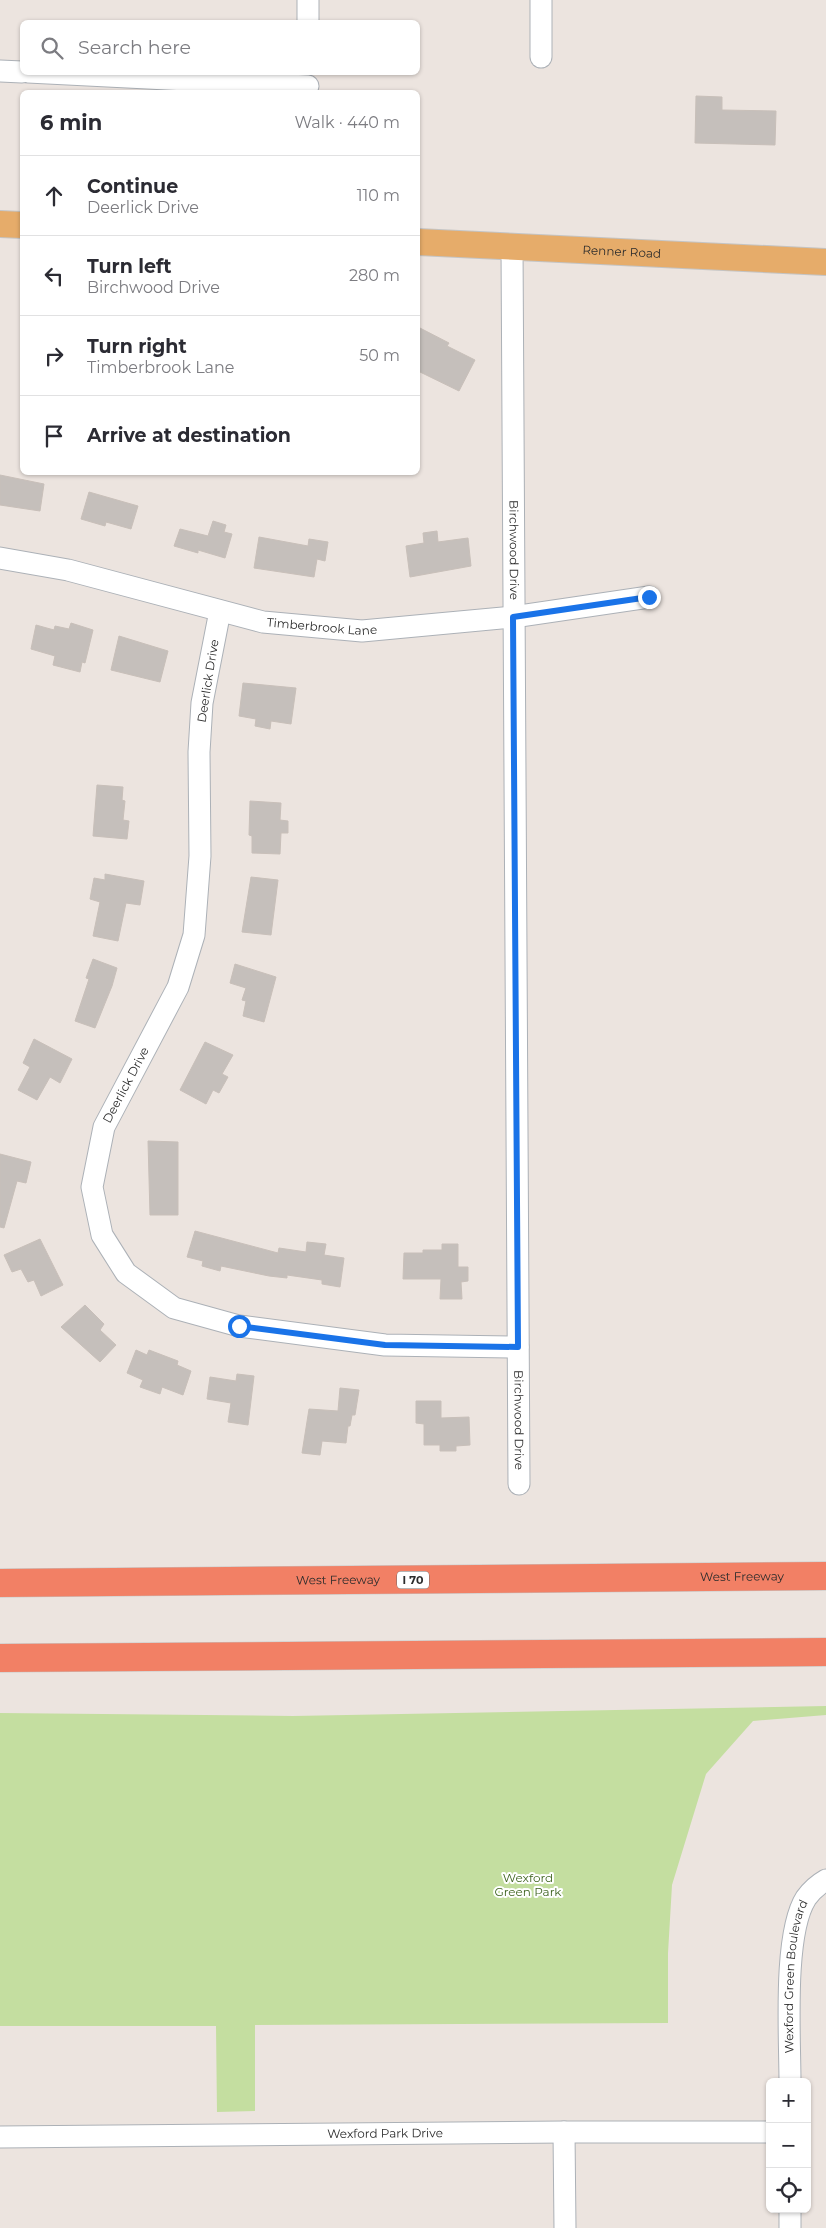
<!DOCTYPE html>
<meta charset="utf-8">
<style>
:root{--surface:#fff;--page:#f2f2f3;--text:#2b2b33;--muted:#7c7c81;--line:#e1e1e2}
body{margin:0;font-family:Montserrat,sans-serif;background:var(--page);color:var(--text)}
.controls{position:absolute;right:15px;bottom:15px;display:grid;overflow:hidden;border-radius:8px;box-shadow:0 1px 4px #0004}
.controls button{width:45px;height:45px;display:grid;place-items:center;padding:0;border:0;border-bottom:1px solid var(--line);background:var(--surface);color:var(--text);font:25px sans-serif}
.stop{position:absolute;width:15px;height:15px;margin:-11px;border:4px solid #1a73e8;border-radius:50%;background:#fff}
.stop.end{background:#1a73e8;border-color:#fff;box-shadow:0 1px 5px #0008}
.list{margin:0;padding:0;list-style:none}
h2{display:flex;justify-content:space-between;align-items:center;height:65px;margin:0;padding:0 20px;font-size:21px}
h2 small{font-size:16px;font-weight:400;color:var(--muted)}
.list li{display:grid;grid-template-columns:32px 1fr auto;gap:15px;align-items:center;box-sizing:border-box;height:80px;padding:0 20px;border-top:1px solid var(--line)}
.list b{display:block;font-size:19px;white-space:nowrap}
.list p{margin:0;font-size:16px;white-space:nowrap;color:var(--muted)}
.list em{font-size:16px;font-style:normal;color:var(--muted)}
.icon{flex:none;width:28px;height:28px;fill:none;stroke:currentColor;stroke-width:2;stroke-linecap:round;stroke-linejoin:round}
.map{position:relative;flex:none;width:826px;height:2228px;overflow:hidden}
.search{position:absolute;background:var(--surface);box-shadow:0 1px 4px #0004;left:20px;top:20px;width:400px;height:55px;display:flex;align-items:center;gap:12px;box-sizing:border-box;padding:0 18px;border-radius:8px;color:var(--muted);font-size:19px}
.panel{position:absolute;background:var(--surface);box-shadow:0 1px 4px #0004;left:20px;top:90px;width:400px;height:385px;border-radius:8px}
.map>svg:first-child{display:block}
.green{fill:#c4dea0}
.building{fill:#c5bfbb;stroke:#c8bfb9}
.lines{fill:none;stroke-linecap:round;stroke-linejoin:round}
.minor-casing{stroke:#acb1b7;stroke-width:23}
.major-casing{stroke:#c4c4c4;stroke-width:28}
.highway-casing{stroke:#c4c4c4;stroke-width:29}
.minor{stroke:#fff;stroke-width:21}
.major{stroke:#e6ac6a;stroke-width:26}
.highway{stroke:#f28065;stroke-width:28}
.route{stroke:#1a73e8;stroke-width:6}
.labels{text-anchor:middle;stroke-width:4;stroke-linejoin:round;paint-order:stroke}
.shield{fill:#fff;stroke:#6b6b6b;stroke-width:1}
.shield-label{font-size:11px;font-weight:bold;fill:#2c2c2c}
.street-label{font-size:12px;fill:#2c2c2c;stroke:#fff}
.park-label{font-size:12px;fill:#3f6420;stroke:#fff}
</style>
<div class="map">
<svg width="826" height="2228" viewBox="0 0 826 2228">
<rect width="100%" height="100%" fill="#ece4df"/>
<path class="green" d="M826,1706V1715L753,1721L706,1774L672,1885L668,1953V2023L255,2025V2111L217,2112L216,2026H0V1713L293,1716Z"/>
<path class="building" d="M696,96L722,97V110L776,111L775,145L695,143Z
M418,327L449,343L447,346L475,360L459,391L418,371Z
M0,475L44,484L40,511L0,505Z
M89,492L138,506L131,529L106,522L105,526L81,519Z
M213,521L226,525L224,532L232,534L225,558L198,550V553L174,546L180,529L208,536Z
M437,531L438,542L468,538L471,566L410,577L406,546L424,543L423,533Z
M259,537L308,546L309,539L328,542L325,561L317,559L314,577L254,568Z
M71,623L93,630L85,663L82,662L80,672L53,665L55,656L31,649L36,625L54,630L55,626L69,629Z
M119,636L168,651L160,682L111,670Z
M243,683L296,688L291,724L271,721L270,729L255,726L256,719L239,716Z
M97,785L123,787L122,800L125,801L123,820L129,821L127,839L93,836Z
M250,801L281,803L280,820L288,821V833H281L280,854L252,853V836L249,835Z
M105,874L144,881L140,905L126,903L118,941L93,936L100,902L90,899L94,878L105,880Z
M251,877L278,880L271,935L242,932Z
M93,959L117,968L112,986L95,1028L75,1021L89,979L86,978Z
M235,964L276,977L264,1022L243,1016L246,1001L242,1000L246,988L230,983Z
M34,1039L72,1059L60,1083L50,1077L37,1100L18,1090L30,1067L23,1063Z
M205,1042L233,1055L222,1074L228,1077L219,1093L213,1090L206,1104L180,1090Z
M148,1141L178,1142V1215H150Z
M0,1154L31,1162L26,1183L17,1181L4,1228L0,1227Z
M195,1231L278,1253L279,1248L306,1252L307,1242L326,1244L324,1255L344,1258L340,1287L322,1284V1280L287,1275V1278L269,1276L221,1266L220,1271L202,1266L203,1261L187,1257Z
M40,1239L63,1285L41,1296L34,1280L28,1282L21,1269L12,1272L4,1255Z
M442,1244H458V1267H468V1281L461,1282L462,1299H440L441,1279H403L404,1253H423V1250H442Z
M85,1305L104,1324L100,1330L116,1345L100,1362L61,1327Z
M136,1350L147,1355L149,1350L178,1361L177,1365L191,1371L183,1395L162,1387L160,1394L140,1387L143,1380L127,1373Z
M237,1374L254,1376L248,1425L228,1422L231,1403L207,1399L210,1377L236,1381Z
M340,1388L359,1390L355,1415H352L350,1426H348L346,1443L322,1441L320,1455L302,1453L309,1409L338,1411Z
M416,1401H441V1418L469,1417L470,1445L456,1446V1451H440V1445H424V1424L416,1423Z"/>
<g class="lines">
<defs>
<g id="minor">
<path d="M308,0V22"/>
<path d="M541,0V57"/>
<path d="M0,71L22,72"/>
<path d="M28,72L308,86"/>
<path id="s1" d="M512,246L519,1484"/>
<path id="s2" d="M0,558L68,570L263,622L362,631L513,617L649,597"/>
<path d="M220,611L202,703L199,752L200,856L194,935L178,987L104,1127L92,1187L102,1235L126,1273L174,1308L239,1326L385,1345L518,1347"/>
<path id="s3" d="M790,2082C790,2037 783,1934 806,1898C811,1891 819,1884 826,1880"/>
<path d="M564,2132L565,2228"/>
<path id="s4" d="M0,2137L564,2132H770"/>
<path d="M790,2209V2228"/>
</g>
<g id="major">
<path d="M0,224L22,225"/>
<path id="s5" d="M418,242L826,262"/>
</g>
<g id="highway">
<path id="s6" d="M0,1583L826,1576"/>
<path d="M0,1658L826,1652"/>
</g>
</defs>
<use href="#minor" class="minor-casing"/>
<use href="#major" class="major-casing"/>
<use href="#highway" class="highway-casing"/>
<use href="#minor" class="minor"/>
<use href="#major" class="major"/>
<use href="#highway" class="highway"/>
</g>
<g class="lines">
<path class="route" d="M239,1326L385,1345L518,1347L513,617L649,597"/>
</g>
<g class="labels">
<rect class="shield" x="397" y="1571.5" width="32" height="17" rx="4"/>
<g class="shield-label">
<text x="413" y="1584">I 70</text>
</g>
<g class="street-label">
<text dy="4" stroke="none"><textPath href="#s5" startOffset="204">Renner Road</textPath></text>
<text dy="4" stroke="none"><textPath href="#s1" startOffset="304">Birchwood Drive</textPath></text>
<text dy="4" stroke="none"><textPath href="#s2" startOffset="330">Timberbrook Lane</textPath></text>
<text transform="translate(208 681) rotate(-81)" y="4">Deerlick Drive</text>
<text transform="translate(126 1085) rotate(-62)" y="4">Deerlick Drive</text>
<text dy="4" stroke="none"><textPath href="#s1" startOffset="1174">Birchwood Drive</textPath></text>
<text dy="4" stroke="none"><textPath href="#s6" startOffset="742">West Freeway</textPath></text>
<text dy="4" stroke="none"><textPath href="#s6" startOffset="338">West Freeway</textPath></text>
<text dy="4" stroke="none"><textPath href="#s3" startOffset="106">Wexford Green Boulevard</textPath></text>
<text dy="4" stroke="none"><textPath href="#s4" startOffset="385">Wexford Park Drive</textPath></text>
</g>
<g class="park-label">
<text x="528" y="1882">Wexford<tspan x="528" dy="14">Green Park</tspan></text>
</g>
</g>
</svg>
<div class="controls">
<button>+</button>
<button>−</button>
<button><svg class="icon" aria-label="locate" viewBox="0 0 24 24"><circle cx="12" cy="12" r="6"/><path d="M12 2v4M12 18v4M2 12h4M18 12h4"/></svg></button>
</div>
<div class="stop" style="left:239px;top:1326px"></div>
<div class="stop end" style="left:649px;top:597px"></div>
<div class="search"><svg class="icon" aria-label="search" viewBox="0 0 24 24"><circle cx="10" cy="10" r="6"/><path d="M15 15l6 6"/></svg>Search here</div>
<section class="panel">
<h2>6 min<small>Walk · 440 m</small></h2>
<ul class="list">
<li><svg class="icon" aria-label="ahead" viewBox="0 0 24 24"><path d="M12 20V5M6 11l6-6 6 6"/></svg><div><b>Continue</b><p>Deerlick Drive</p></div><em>110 m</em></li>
<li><svg class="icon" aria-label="left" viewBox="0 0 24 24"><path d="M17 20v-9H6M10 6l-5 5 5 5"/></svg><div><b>Turn left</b><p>Birchwood Drive</p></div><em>280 m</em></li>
<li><svg class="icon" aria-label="right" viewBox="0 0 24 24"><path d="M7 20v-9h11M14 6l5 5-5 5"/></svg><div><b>Turn right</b><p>Timberbrook Lane</p></div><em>50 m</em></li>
<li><svg class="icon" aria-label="arrive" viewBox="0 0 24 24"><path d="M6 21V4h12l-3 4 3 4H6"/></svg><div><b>Arrive at destination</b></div></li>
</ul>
</section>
</div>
